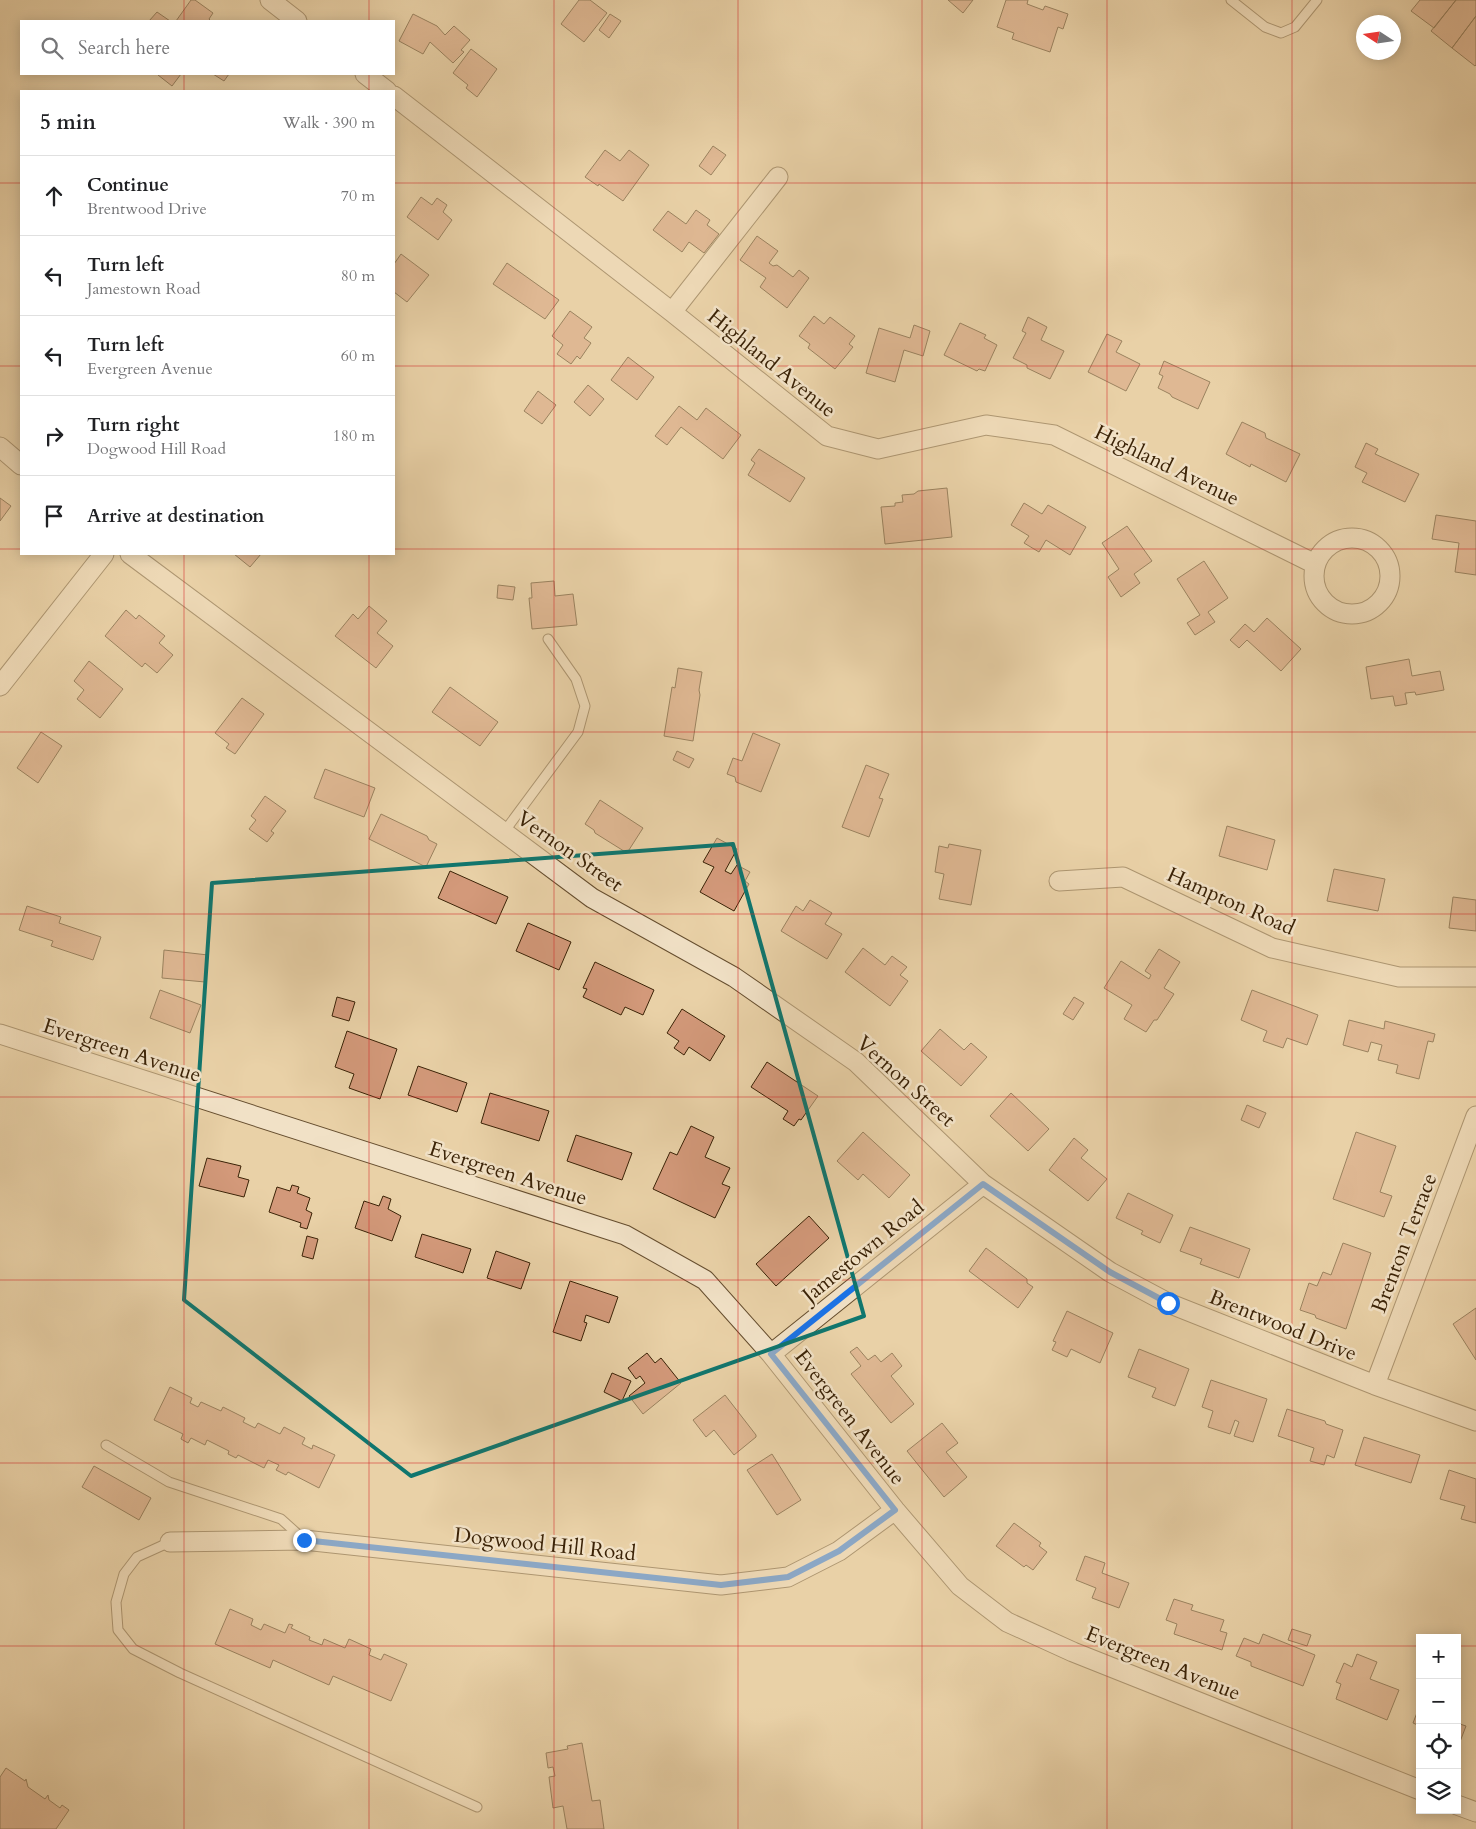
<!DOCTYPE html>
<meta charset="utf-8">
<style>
:root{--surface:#fff;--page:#f6f6f6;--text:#202124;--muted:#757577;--line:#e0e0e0}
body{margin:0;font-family:Cardo,serif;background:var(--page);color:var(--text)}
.controls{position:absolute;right:15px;bottom:15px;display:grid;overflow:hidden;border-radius:0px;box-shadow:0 2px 12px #0003}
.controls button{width:45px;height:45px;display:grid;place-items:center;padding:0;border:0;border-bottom:1px solid var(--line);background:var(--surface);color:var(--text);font:25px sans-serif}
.compass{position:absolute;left:1356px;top:15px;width:45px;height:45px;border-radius:50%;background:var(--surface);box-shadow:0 2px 12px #0003;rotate:282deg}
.stop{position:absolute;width:15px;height:15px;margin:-11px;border:4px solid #1a73e8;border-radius:50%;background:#fff}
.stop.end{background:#1a73e8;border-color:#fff;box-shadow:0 1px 5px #0008}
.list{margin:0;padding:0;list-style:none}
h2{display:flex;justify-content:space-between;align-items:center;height:65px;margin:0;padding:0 20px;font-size:21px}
h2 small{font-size:16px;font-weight:400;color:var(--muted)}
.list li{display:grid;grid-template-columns:32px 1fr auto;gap:15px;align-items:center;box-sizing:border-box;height:80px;padding:0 20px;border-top:1px solid var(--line)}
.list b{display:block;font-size:19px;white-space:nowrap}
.list p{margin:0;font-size:16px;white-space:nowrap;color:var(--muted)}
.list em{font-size:16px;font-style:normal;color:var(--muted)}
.icon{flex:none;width:28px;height:28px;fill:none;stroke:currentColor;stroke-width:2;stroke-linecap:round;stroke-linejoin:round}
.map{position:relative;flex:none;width:1476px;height:1829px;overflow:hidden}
.search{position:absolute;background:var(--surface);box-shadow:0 2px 12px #0003;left:20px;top:20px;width:375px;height:55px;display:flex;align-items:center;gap:12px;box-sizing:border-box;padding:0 18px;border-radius:0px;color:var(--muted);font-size:19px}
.panel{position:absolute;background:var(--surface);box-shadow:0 2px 12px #0003;left:20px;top:90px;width:375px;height:465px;border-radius:0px}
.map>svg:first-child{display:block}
.building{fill:#d3997a;stroke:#3b2307}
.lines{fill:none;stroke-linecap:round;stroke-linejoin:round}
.lane-casing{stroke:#664e2f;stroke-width:11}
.street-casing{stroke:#664e2f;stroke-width:21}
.lane{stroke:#f1e1c6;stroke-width:9}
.street{stroke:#f1e1c6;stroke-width:19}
.route{stroke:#1a73e8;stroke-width:6}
.marked{fill:none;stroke:#0f766e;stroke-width:4;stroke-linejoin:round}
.grid{fill:none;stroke:#d62828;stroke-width:1;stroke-opacity:0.55}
.labels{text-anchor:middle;stroke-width:5;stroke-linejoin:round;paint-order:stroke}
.street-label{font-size:21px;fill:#3b2307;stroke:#f1e1c6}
</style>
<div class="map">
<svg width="1476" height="1829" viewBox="0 0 1476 1829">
<rect width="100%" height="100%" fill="#e9d1a7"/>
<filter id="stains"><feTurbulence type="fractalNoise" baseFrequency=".004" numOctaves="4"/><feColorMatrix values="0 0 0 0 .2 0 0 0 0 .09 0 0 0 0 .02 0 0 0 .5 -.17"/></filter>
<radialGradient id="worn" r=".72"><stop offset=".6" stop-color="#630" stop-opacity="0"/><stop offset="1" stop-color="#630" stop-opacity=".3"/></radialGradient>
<path class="building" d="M191,0H195L213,13L209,19L211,21H176Z
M579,0H590L607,13L584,42L561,24Z
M948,0H973L963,13Z
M1006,0H1028L1027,4L1043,10L1045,6L1068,14L1063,29L1058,27L1050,52L1012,39L1014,33L997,27Z
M1420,0H1456L1434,28L1411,11Z
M1456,0H1476V16L1452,48L1431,31Z
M157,12L170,21H149Z
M413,14L437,26L445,35L454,26L470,40L461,50L464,52L453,63L430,42L423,54L399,41Z
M610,14L621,21L609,38L599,30Z
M1476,16V65L1475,66L1452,48Z
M471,49L497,69L477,97L466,88L468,85L453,73Z
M159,74H181L172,86L158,75Z
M213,74H229L224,81Z
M713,146L726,155L711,175L699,166Z
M605,150L620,161L629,150L649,165L623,201L599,184L598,186L585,177Z
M421,197L432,205L437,198L447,205L443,212L452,220L438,240L407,217Z
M696,210L710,220L707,225L719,234L704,253L689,242L682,252L653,230L668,211L686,224Z
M757,236L778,251L769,263L773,266L777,265L793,277L799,270L809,278L787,308L760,287L766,278L740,260Z
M401,254L429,275L407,302L394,292V264Z
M507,263L559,300L545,319L493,284Z
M570,311L592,327L584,338L591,343L580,359L577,356L571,364L557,354L563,345L552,336Z
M814,316L824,324L830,317L855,336L849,344L853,347L835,369L808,348L810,344L799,336Z
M1028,317L1047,327L1041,340L1064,351L1050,379L1027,368V365L1013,358L1026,333L1022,331Z
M960,323L986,335L984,338L997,345L985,371L979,369L977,371L944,355Z
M914,325L930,331L923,356L904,350L895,382L866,373L879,328L910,338Z
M1107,334L1122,341L1116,352L1140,364L1126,391L1088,372Z
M628,357L654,377L637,400L611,380Z
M1164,361L1210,382L1198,409L1172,397L1170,394L1158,388L1163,376L1159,374Z
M588,385L604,399L590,416L574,402Z
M538,391L556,405L542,424L524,411Z
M679,406L697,420L706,408L741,435L723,459L681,427L667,445L655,436Z
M1242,422L1265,433L1266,438L1300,454L1286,482L1251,464L1250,467L1226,454Z
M1366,443L1378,449L1375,454L1419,474L1405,502L1362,482L1367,473L1355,467Z
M759,449L805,478L790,502L748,475L755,463L751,460Z
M947,488L952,537L885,544L881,507L895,506V503L903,502L902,495L914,494L918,491Z
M0,498L11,506L0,521Z
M1024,503L1042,514L1048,505L1086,527L1070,555L1046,540L1039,552L1024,543L1029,536L1011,525Z
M1436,515L1476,521V575L1455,572L1459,543L1432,539Z
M1127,526L1152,561L1134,574L1140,583L1121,597L1108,577L1119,569L1102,543Z
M234,554H261L250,567Z
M1204,561L1228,598L1208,612L1215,622L1195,635L1187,623L1200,615L1177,579Z
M554,581L555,596L573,594L577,625L532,629L529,598H532L531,583Z
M498,585L515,587L513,600L497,598Z
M369,606L387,621L377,633L393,646L376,668L335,636L353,614L358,619Z
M126,610L136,619L139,615L165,636L159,643L173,655L157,673L145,663L142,667L105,636Z
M1267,618L1301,649L1281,671L1247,640L1239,648L1230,640L1245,624L1254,632Z
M1409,659L1412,676L1440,671L1444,690L1416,695L1415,692L1405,693L1407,704L1395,706L1393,696L1371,699L1366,667Z
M89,661L123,689L100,718L77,699L84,690L74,681Z
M678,668L702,672L699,690L700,695L693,741L664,736L672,687L675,688Z
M450,687L498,722L480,746L432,712Z
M242,698L264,714L235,754L226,748L229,744L215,733Z
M41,732L62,746L38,783L17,768Z
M753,733L780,744L761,792L736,782L735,777L727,774L733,758L742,761Z
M677,751L694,759L689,768L673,760Z
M866,765L889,774L879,798L883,799L869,837L842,827Z
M325,769L375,788L364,817L314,798Z
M265,796L286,811L271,831L274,833L267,842L249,829L256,820L251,816Z
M600,800L643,828L627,853L595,833L594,830L585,824Z
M381,814L427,836L429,840L437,844L426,867L369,839Z
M1227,826L1275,840L1267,870L1219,856Z
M717,838L737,849L725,871L731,874L737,865L750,872L745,881L749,884L734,911L700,892L714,867L703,862Z
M949,844L981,850L971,905L939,899L944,874L935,872L939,846L948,848Z
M1334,869L1385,879L1378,911L1327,901Z
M450,871L508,897L496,924L438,898Z
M1453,897L1476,900V931L1449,928Z
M810,900L832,913L825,924L842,934L827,959L781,931L796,906L803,911Z
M27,906L61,917L59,923L101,937L93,960L51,946L53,941L19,930Z
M528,923L571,942L559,970L516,951Z
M863,948L885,965L892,956L907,967L900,975L908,981L890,1006L845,972Z
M1159,949L1180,962L1164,988L1174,994L1157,1020H1154L1146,1032L1124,1019L1132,1005L1104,988L1121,961L1149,979L1151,975L1145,971Z
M164,950L208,955L205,982L162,978Z
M595,962L654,990L643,1015L625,1007L621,1015L583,997L587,989L583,988Z
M160,990L201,1005L190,1033L150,1018Z
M1252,990L1318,1015L1307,1045L1287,1038L1283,1048L1263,1041L1267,1031L1241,1020Z
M337,997L355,1002L349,1021L332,1016Z
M1074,997L1084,1003L1073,1020L1063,1014Z
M682,1009L725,1036L710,1061L689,1047L684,1055L674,1048L679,1041L667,1033Z
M1349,1020L1384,1029L1385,1021L1435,1034L1433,1042L1428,1041L1419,1079L1396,1073L1398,1065L1378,1060L1382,1045L1371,1042L1368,1052L1343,1045Z
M940,1029L964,1050L971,1043L987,1057L961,1086L921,1051Z
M347,1031L397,1049L380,1099L349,1088L354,1074L335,1067Z
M767,1062L818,1096L801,1120L799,1119L794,1126L783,1119L788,1111L751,1087Z
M418,1066L467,1083L457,1112L408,1095Z
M490,1093L549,1111L539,1141L481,1123Z
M1011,1093L1049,1129L1028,1151L990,1116Z
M1247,1105L1266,1113L1259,1128L1241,1120Z
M691,1126L714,1137L705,1157L730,1168L722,1184L730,1187L715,1218L653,1189L670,1152L677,1155Z
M863,1132L910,1175L889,1198L863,1174L858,1180L837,1161Z
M1356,1132L1396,1146L1380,1192L1392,1196L1384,1217L1333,1199Z
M576,1135L632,1153L622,1180L567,1161Z
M1074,1138L1088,1150L1081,1158L1107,1179L1088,1201L1049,1170Z
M207,1158L241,1166L238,1177L249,1180L244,1197L199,1186Z
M292,1185L299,1187L297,1193L310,1198L306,1210L312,1213L307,1229L300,1227L301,1223L269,1212L277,1187L290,1191Z
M1128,1193L1173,1215L1160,1243L1141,1234L1143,1231L1116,1218Z
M383,1196L391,1199L388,1209L401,1216L392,1241L355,1228L364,1201L379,1206Z
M809,1216L829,1238L776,1286L756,1264Z
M1190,1227L1250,1249L1239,1278L1200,1264L1202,1259L1180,1251Z
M422,1234L471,1249L463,1273L415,1257Z
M307,1236L318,1239L313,1259L302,1256Z
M1343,1243L1371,1253L1346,1329L1316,1318L1315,1315L1300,1310L1309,1283L1317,1286L1323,1272L1331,1275Z
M986,1248L1027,1279V1283L1033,1287L1018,1308L969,1271Z
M496,1251L530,1263L521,1289L487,1278Z
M570,1281L618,1297L609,1323L586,1315L584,1322L587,1323L581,1341L553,1332Z
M1476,1308V1360L1453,1324Z
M1067,1311L1113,1333L1100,1363L1071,1349L1067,1357L1052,1350L1056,1342L1053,1341Z
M857,1347L868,1360L875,1355L881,1362L892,1353L902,1366L891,1376L914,1404L891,1423L851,1374L861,1366L850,1352Z
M1139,1349L1189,1369L1175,1406L1152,1397L1156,1388L1128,1377Z
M647,1353L655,1363L661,1358L681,1383L643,1414L629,1396L645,1383L640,1376L636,1379L628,1368Z
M612,1373L631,1381L622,1401L604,1392Z
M1211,1380L1267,1399L1253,1442L1234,1436L1239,1422L1235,1420L1230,1434L1208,1427L1213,1411L1202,1407Z
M170,1387L192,1398L190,1403L198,1407L201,1402L221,1411L223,1407L245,1418L243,1422L255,1428L258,1423L280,1434L284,1427L305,1438L302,1444L312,1449L313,1445L335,1455L319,1488L288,1472L286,1475L276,1470L279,1465L268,1460L264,1468L238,1455L236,1458L228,1454L229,1451L207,1440L205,1445L191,1438L188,1443L181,1439L183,1434L154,1420Z
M725,1395L756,1435V1437L734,1455L714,1430L706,1437L693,1420Z
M1287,1409L1325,1421L1326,1424L1343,1430L1334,1458L1327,1455L1324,1465L1310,1461L1314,1448L1278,1436Z
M942,1423L958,1443L946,1452L967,1477L944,1497L907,1451Z
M1364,1437L1420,1455L1411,1483L1355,1465Z
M772,1454L801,1500L777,1515L747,1470Z
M94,1466L151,1498L139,1520L82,1487Z
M1449,1470L1476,1479V1523L1461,1519L1465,1506L1440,1499Z
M1014,1523L1041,1543L1039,1546L1047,1552L1033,1570L1026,1565L1024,1567L996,1546Z
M1085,1556L1105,1563L1102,1573L1129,1583L1119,1608L1092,1598L1096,1588L1076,1580Z
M1174,1599L1193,1605L1191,1610L1224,1620L1220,1631L1227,1633L1222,1650L1174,1634L1177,1624L1166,1620Z
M230,1609L253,1619L251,1625L261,1630L264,1624L285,1633L289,1624L293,1625L291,1628L310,1637L309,1640L322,1645L324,1639L345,1648L349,1639L371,1649L369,1655L381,1660L384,1654L407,1664L391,1701L333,1676L329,1685L273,1660L270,1668L215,1644Z
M1292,1629L1311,1635L1307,1646L1288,1640Z
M1263,1634L1315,1655L1303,1686L1251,1666V1662L1236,1656L1244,1638L1259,1644Z
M1357,1654L1377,1662L1370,1679L1399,1690L1387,1720L1336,1699L1341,1684L1336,1682L1344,1663L1352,1667Z
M1420,1705V1726L1413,1723Z
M1457,1723L1466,1726L1458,1747H1457Z
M582,1743L592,1801L600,1800L604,1829H567L563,1806L553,1808L549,1777L555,1776L553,1767L548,1768L546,1753L568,1749L567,1746Z
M6,1768L25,1781L26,1779L28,1787L45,1799L48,1795L49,1800L60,1808L62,1805L69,1810L56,1829H0V1777Z"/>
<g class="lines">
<defs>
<path id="lane" d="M1231,0L1265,27L1281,33L1295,27L1317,0
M504,832L578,732L585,706L576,679L548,639
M106,1445L169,1482L281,1519L302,1538
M170,1542L137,1557L124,1574L116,1602L118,1630L133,1649L180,1673L477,1807"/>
<path id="street" d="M270,0L297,21
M365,74L387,91
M394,96L672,312L827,436L878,449L986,425L1054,435L1315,564
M672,312L778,177
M0,447L21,465
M1314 576a38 38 0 1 1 76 0a38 38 0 1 1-76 0Z
M130,554L592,898L734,977L856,1062L983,1184L1110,1272L1168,1303L1375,1385L1476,1421
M0,686L104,554
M1059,881L1123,877L1272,948L1399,977H1476
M0,1034L625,1235L705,1280L771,1354L895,1510L960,1586L1007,1622L1073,1652L1420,1790
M771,1354L983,1184
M1375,1385L1476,1116
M170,1542L304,1540L721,1585L788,1577L839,1551L895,1510
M1457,1805L1476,1812"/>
</defs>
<use href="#lane" class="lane-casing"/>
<use href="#street" class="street-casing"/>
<use href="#lane" class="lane"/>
<use href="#street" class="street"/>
</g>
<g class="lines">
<path class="route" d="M304,1540L721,1585L788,1577L839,1551L895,1510L771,1354L983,1184L1110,1272L1168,1303"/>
</g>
<path d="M0 0H1476V1829H0ZM733,844L864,1316L411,1476L184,1300L212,883Z" fill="#e9d1a7" fill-opacity=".55" fill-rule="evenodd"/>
<path class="marked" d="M733,844L864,1316L411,1476L184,1300L212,883Z"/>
<path class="grid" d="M184,0V21M369,0V21M554,0V1829M738,0V1829M922,0V1829M1107,0V1829M1292,0V1829M184,74V91M369,74V91M0,183H21M394,183H1476M0,366H21M394,366H1476M0,549H21M394,549H1476M184,554V1829M369,554V1829M0,732H1476M0,914H1476M0,1097H1476M0,1280H1476M0,1463H1476M0,1646H1420M1457,1646H1476"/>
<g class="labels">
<g class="street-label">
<text transform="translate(772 363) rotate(39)" y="7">Highland Avenue</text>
<text transform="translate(1167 465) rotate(26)" y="7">Highland Avenue</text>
<text transform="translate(570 851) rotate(35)" y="7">Vernon Street</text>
<text transform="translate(1231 901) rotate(24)" y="7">Hampton Road</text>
<text transform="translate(122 1050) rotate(18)" y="7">Evergreen Avenue</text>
<text transform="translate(906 1081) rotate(42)" y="7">Vernon Street</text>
<text transform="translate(508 1173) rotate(18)" y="7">Evergreen Avenue</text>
<text transform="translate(1404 1243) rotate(-69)" y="7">Brenton Terrace</text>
<text transform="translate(863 1251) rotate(-39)" y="7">Jamestown Road</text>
<text transform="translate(1283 1325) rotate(22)" y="7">Brentwood Drive</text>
<text transform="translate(850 1417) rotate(52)" y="7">Evergreen Avenue</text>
<text transform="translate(545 1544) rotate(6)" y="7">Dogwood Hill Road</text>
<text transform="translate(1163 1663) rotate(22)" y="7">Evergreen Avenue</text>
</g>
</g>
<rect width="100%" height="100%" filter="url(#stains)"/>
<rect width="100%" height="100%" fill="url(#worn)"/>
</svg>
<div class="controls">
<button>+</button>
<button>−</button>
<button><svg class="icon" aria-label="locate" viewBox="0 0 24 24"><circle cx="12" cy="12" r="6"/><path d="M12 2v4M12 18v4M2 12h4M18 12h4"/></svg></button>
<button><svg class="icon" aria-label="layers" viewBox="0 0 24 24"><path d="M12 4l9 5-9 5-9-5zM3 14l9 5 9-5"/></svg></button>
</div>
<svg class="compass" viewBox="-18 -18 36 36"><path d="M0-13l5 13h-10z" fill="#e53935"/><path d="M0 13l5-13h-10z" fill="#757577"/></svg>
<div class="stop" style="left:1168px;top:1303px"></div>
<div class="stop end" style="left:304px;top:1540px"></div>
<div class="search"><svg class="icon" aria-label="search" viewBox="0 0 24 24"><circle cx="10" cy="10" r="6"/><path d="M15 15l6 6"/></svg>Search here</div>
<section class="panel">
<h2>5 min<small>Walk · 390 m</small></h2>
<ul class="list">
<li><svg class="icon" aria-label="ahead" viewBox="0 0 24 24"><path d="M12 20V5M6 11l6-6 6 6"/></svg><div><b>Continue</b><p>Brentwood Drive</p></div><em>70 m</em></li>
<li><svg class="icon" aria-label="left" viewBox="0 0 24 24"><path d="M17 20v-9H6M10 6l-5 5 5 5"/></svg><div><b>Turn left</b><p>Jamestown Road</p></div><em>80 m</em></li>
<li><svg class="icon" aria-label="left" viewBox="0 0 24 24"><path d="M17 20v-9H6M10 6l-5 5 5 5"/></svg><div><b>Turn left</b><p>Evergreen Avenue</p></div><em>60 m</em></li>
<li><svg class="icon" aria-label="right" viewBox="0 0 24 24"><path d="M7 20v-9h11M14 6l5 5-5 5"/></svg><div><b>Turn right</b><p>Dogwood Hill Road</p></div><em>180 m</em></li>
<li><svg class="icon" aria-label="arrive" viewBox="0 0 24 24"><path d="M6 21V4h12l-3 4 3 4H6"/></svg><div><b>Arrive at destination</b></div></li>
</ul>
</section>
</div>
